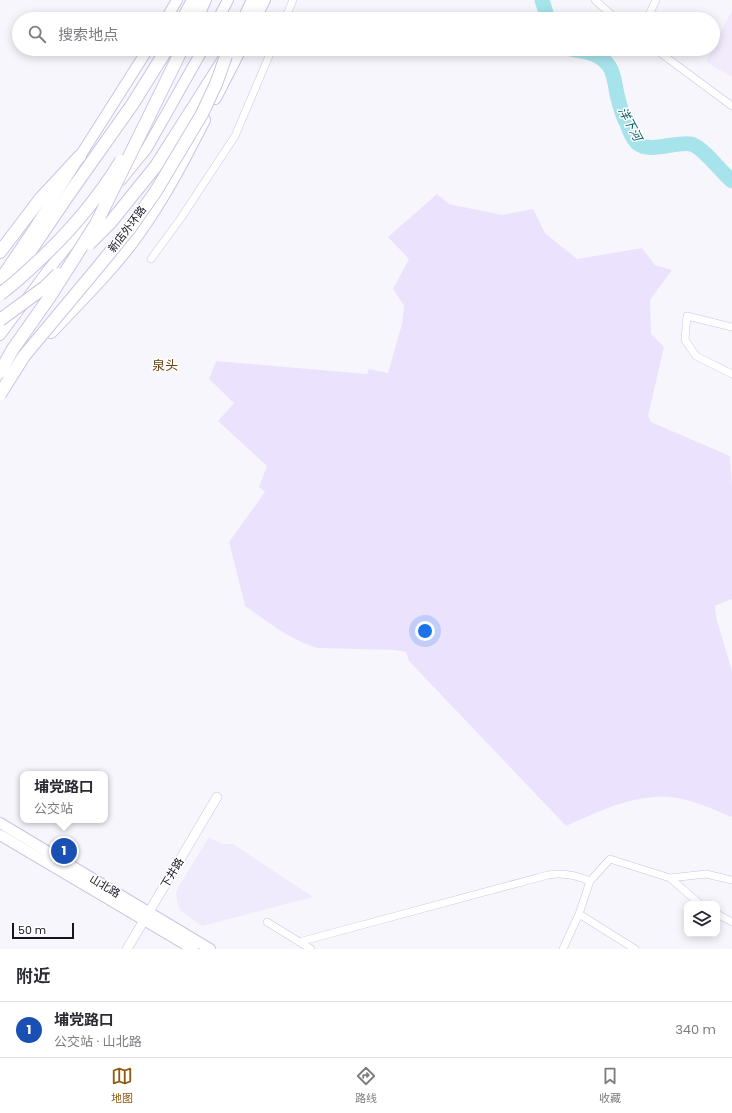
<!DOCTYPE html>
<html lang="zh">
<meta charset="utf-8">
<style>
:root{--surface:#fff;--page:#f7f7f7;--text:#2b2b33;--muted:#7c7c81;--line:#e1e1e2;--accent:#90590f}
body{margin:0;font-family:Poppins,"Noto Sans SC",sans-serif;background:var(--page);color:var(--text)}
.controls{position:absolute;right:12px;bottom:12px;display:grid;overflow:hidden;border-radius:8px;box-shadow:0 2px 10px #0003}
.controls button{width:36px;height:36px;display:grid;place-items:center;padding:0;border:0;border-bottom:1px solid var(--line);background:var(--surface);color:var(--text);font:20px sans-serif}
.scale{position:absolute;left:12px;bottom:10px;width:62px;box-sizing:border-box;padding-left:4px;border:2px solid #17131f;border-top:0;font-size:11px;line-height:14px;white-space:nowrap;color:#17131f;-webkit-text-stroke:3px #fff;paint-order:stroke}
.you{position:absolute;left:425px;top:631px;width:14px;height:14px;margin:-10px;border:3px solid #fff;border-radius:50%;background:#1a73e8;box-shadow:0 0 0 6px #1a73e833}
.badge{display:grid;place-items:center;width:26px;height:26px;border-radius:50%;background:var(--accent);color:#fff;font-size:13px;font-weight:700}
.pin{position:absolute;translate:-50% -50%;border:2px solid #fff;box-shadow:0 1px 4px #0006}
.popup{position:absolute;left:20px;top:771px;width:88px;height:52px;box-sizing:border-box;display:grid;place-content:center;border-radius:8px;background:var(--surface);filter:drop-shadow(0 1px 3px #0005);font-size:13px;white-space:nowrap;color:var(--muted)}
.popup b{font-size:15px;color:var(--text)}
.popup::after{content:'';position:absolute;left:50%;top:100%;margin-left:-8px;border:8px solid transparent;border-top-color:var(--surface)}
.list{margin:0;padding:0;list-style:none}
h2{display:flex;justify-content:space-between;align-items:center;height:52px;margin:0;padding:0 16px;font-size:17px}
h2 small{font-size:13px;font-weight:400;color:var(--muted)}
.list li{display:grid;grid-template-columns:26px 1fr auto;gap:12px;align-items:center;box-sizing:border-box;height:56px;padding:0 16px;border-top:1px solid var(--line)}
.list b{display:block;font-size:15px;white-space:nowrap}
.list p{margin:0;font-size:13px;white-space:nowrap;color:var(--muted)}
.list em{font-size:13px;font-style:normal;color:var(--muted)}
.icon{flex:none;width:22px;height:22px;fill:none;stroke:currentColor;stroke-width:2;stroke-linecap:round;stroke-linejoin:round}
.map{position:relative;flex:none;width:732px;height:949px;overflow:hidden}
.search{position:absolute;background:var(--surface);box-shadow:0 2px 10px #0003;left:12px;right:12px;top:12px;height:44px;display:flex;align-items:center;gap:10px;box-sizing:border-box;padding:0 14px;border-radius:22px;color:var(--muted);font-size:15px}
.sheet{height:108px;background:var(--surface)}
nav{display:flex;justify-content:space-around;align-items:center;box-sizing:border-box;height:56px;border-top:1px solid var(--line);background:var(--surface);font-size:11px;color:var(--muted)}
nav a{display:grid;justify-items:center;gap:2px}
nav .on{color:var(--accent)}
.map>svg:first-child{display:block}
.built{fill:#f1ebfc}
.education{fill:#efeafc}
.green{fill:#ebe3fd}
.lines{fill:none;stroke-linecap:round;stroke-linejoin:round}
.river{stroke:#a7e3eb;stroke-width:15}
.minor-casing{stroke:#cdc2e4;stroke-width:8}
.tertiary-casing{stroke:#cdc2e4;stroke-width:10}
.secondary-casing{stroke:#cdc2e4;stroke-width:12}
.trunk-casing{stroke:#cdc2e4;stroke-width:14}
.minor{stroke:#fff;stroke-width:7}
.tertiary{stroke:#fff;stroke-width:9}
.secondary{stroke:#fff;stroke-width:10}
.trunk{stroke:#fff;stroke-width:12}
.trunk-bridge-casing{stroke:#cdc2e4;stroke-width:14;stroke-linecap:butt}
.trunk-bridge{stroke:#fff;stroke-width:12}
.labels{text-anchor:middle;stroke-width:3;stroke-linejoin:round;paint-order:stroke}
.street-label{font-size:11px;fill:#17131f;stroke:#fff}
.water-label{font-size:12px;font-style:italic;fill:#085d66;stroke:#fff}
.quarter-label{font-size:13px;fill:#694314;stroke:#fff}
</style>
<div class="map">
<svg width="732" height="949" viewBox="0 0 732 949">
<rect width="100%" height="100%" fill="#f8f6fd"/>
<path class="built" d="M732,10V77L706,62Z"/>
<path class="education" d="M209,837L222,844H233L313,897L202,926L180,910L178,905L176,893L178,888Z"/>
<path class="green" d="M437,194L449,204L502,215L533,209L545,233L577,259L642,248L655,265L672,270L650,300L651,334L664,347L648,416L651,422L730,456L732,487V599L715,606L716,617L732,671V817C712,809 690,798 668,797C631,795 599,812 566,826L409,661L406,652L394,650L318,648C291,641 268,622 245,606L229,542L265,492L259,487L267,466L218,421L234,403L209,379L216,361L367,374L369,369L388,373L402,324L404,306L393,289L409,259L388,237Z"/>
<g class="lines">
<path class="river" d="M542,0L548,19
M571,49C584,51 600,53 609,66C615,74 615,88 618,98C620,107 623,116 627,124C629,130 632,138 637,143C650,154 676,141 691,144C703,147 721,172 732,181"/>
<defs>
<path id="minor" d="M595,0L616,19
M285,19L293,0
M647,19L656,0
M655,49L732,106
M151,259L181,218L235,136L272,49
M732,327L687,316L685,340L696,356L732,374
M670,878L700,904
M579,914L635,949
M717,914L732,922
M267,922L311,949
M299,942L548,875C563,872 576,875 590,881
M563,949L579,914L590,881L610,859L670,878L706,874L732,880"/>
<path id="tertiary" d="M127,949L217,797"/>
<path id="secondary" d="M166,19L177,0
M218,19L228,0
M121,180L147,148L203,49
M0,279L35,227L148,49
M0,335L49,269L104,201
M0,823L210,949
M0,835L193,949"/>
<path id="trunk" d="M183,19L193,0
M196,19L205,0
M244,19L253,0
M254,19L264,0
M215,98L240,49
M157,100L182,49
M110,223L156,166L226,56L230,49
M0,252L41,198L80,156
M4,290L69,194L132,105L167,49
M51,332C81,300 113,269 138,234C164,198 184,159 204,120"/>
</defs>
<use href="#minor" class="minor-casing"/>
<use href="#tertiary" class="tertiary-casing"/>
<use href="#secondary" class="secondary-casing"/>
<use href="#trunk" class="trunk-casing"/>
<use href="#minor" class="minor"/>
<use href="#tertiary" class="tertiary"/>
<use href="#secondary" class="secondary"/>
<use href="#trunk" class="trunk"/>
<defs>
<path id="trunk-bridge" d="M89,244L110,223
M0,294C13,285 23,275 35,264C68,234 97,200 121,161
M0,320L45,287L58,274
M0,372L13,349L49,298L96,224L157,100
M0,394L24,356L99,266L130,228L156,191L202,114L216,84L226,56"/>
</defs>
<use href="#trunk-bridge" class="trunk-bridge-casing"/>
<use href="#trunk-bridge" class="trunk-bridge"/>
</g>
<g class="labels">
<g class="street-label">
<text transform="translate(127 229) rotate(-53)" y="4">新店外环路</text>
<text transform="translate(172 873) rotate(-59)" y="4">下井路</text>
<text transform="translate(105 886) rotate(31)" y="4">山北路</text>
</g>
<g class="water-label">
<text transform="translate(630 124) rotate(62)" y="4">洋下河</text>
</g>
<g class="quarter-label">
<text x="165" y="370">泉头</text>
</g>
</g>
</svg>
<div class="controls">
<button><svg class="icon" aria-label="layers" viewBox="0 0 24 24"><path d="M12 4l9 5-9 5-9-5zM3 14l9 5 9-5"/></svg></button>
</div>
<div class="scale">50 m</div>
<div class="you"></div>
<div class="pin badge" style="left:64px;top:851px;background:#1a4fb4">1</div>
<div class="popup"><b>埔党路口</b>公交站</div>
<div class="search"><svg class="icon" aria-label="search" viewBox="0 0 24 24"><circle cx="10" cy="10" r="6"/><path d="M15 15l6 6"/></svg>搜索地点</div>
</div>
<section class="sheet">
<h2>附近<small></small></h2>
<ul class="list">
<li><span class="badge" style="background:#1a4fb4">1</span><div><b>埔党路口</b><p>公交站 · 山北路</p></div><em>340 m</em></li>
</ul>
</section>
<nav>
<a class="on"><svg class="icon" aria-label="map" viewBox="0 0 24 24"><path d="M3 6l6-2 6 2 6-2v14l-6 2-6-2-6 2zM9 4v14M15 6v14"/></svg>地图</a>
<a><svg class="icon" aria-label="directions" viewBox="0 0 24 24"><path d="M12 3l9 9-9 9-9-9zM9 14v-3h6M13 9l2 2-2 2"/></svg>路线</a>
<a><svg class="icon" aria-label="saved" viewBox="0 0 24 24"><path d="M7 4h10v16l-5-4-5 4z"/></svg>收藏</a>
</nav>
